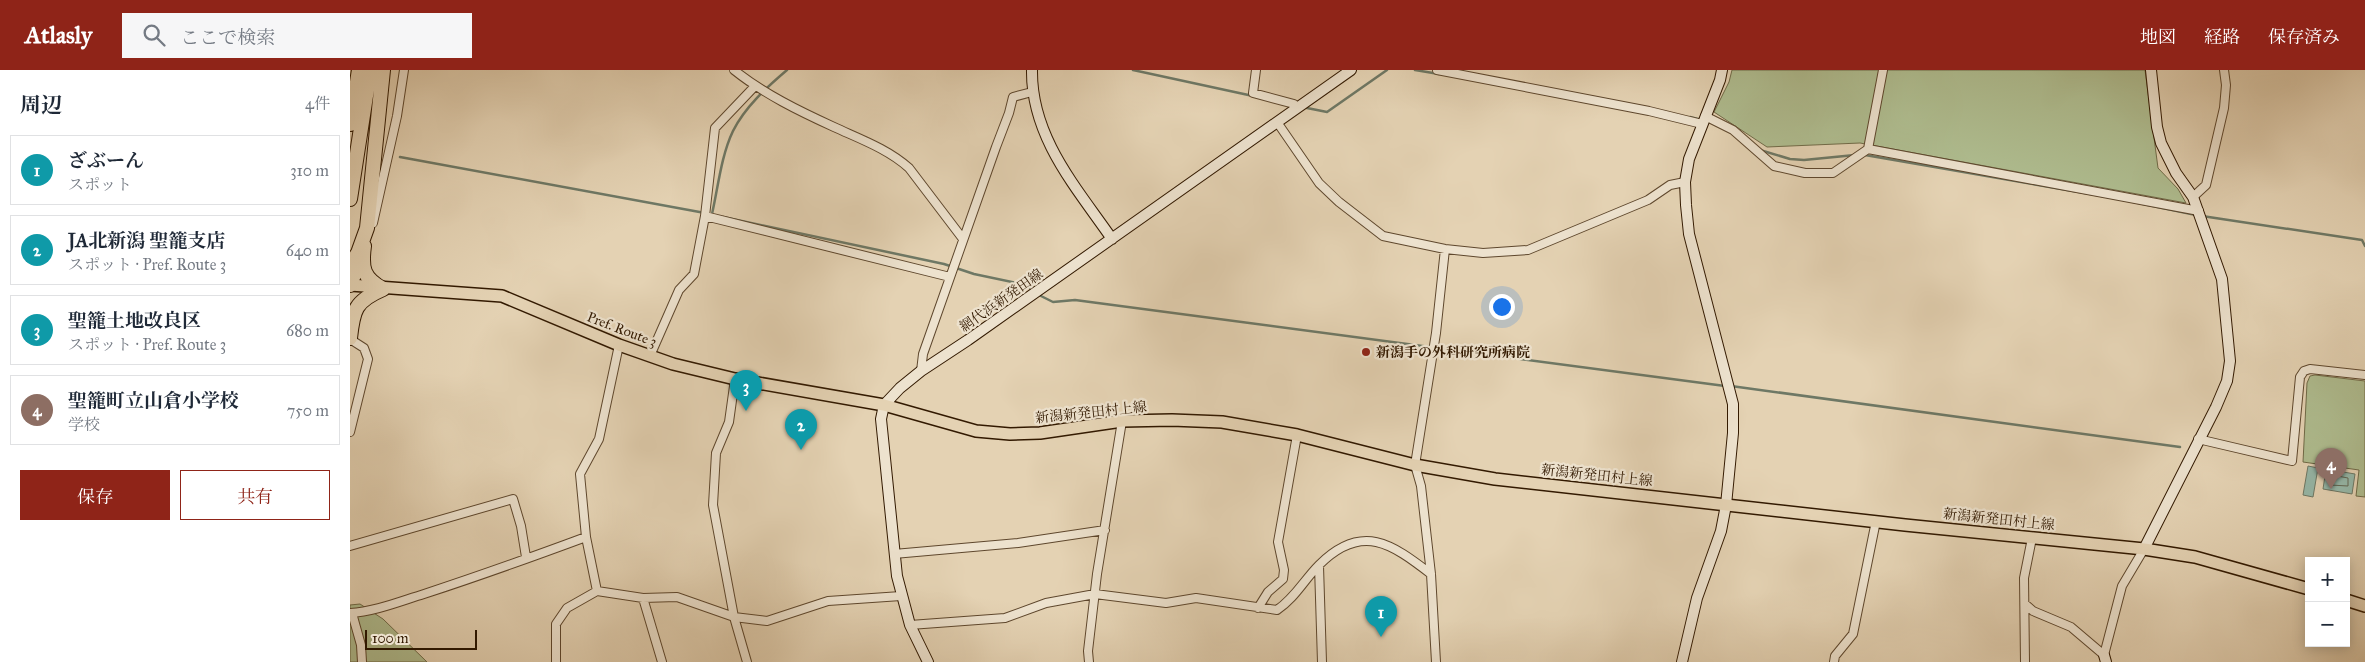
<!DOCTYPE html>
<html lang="ja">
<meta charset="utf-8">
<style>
:root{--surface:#fff;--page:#f6f6f7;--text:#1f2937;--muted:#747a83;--line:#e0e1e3;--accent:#8f2418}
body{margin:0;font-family:"IM FELL Great Primer","Noto Serif JP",serif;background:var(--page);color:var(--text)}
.controls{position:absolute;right:15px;bottom:15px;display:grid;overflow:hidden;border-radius:0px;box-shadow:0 2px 12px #0003}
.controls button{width:45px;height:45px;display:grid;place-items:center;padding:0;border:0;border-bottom:1px solid var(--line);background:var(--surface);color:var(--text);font:25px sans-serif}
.scale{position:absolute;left:15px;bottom:12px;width:112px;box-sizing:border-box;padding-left:5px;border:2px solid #321900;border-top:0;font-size:14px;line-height:18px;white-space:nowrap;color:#321900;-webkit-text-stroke:4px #ede2ce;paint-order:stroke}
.you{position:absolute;left:1151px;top:236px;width:18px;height:18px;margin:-12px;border:4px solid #fff;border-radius:50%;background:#1a73e8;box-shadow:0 0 0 8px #1a73e833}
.badge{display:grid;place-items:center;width:32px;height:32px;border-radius:50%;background:var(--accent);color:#fff;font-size:16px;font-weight:700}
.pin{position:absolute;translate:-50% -41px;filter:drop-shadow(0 1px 2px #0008)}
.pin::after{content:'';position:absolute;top:26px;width:18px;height:15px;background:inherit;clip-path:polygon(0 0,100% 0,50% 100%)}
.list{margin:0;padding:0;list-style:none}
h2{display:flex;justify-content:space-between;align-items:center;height:65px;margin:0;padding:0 20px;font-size:21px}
h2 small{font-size:16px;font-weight:400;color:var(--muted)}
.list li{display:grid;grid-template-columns:32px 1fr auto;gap:15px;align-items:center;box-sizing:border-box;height:70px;margin:0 10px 10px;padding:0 10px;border:1px solid var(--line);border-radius:0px}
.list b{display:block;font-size:19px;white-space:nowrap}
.list p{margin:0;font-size:16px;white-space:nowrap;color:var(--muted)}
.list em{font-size:16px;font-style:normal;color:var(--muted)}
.actions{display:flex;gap:10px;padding:15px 20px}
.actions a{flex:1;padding:11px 0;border:1px solid var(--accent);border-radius:0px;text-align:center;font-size:18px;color:var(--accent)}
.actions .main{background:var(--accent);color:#fff}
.icon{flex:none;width:28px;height:28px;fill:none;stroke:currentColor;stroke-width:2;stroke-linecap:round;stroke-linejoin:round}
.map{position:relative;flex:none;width:2015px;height:592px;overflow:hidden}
header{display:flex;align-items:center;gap:30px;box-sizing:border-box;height:70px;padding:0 25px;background:var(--accent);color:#fff}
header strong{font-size:24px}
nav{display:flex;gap:28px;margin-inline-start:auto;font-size:18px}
.search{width:350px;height:45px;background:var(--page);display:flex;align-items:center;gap:12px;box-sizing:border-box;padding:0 18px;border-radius:0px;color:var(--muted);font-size:19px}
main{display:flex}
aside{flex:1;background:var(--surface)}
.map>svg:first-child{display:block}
.green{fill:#afbd90;stroke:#706b48}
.water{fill:#96b8a9;stroke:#6e7865}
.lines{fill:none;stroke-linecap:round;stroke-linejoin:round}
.shore{stroke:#646854;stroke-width:1}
.stream{stroke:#6e7865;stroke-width:2.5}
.street-casing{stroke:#5e472d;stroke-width:10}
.secondary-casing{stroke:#321900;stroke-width:12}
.primary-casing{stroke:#321900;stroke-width:14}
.highway-casing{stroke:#321900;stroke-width:16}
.street{stroke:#ede2ce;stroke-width:8}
.secondary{stroke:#ede2ce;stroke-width:10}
.primary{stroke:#e4d2b3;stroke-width:11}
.highway{stroke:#e4d2b3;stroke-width:14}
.poi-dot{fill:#8f2418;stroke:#ede2ce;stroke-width:2}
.labels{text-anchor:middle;stroke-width:4.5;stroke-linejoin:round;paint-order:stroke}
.street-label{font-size:14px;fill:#321900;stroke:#ede2ce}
.poi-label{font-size:14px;font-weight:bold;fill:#321900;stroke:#ede2ce;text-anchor:start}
</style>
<header>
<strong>Atlasly</strong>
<div class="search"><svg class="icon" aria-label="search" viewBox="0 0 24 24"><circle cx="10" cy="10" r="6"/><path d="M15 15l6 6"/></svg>ここで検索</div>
<nav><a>地図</a><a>経路</a><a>保存済み</a></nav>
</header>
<main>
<aside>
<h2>周辺<small>4件</small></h2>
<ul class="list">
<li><span class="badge" style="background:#0f9aa8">1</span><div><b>ざぶーん</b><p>スポット</p></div><em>310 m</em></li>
<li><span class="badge" style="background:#0f9aa8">2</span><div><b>JA北新潟 聖籠支店</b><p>スポット · Pref. Route 3</p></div><em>640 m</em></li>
<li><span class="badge" style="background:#0f9aa8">3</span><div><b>聖籠土地改良区</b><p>スポット · Pref. Route 3</p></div><em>680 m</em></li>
<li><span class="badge" style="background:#8d6e63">4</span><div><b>聖籠町立山倉小学校</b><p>学校</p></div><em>750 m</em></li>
</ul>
<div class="actions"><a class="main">保存</a><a>共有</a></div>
</aside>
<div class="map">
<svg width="2015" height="592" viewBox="0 0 2015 592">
<rect width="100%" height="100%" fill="#e4d2b3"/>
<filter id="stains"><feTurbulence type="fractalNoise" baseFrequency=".004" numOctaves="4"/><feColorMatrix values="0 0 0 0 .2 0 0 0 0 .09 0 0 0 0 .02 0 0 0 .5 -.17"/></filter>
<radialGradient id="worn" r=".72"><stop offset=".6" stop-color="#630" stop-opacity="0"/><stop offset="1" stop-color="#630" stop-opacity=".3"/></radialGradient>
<path class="green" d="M1382,0H1795L1808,98L1828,119L1836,133L1510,73L1417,77L1364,42L1379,12Z
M1965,305L2015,311V427L2006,426L2009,400L1953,392L1957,313L1960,306Z
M10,534L33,549L77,592H0V535Z"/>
<path class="water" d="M1958,396L1968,398L1963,427L1953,425Z
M1976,399L2005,404L2002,424L1973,419Z"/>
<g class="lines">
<path class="shore" d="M1982,405L1998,408V416L1980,415Z"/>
<path class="stream" d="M783,0L903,26
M1065,0L1089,4
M952,37L977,42L1037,0
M1340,47L1352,50
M1410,80L1440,89L1454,90L1505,85
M1515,85L1769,129L1846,145
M50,87L355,143
M362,144C368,118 371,86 383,61C395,37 417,17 437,0
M1852,146L2012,170L2015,176
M373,147L594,194L624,204L676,215L682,220
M689,225L703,232L725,230L1375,316
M1381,316L1830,377"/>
<defs>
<path id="street" d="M384,0C414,24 449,41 484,57C510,69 538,79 559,98L613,169
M906,0L903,23L944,34L947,38
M1087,0L1299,41L1352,54
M1355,46L1383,60L1424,96L1455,103H1483L1518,79L1533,0
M927,52L969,113L989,132L1033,166L1095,179L1133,183L1178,180L1298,130L1320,115L1335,112
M1518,79L1849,141
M1843,127L1856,115L1874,38L1876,15L1874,0
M355,146L600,207
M23,153L47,46L54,0
M0,269L14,278L18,289L0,362
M300,286L329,220L344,204L355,146L365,58L405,16
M571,301L573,284L646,77L659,43L663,27L682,22
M385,309L379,352L366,383L363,435L384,547L397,592
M1848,369L1942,391L1950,307L1954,301L1960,299L2015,305
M0,476L163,429L171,456L176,487
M544,484L668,473L755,460
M969,496L972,592
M247,521L236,467L230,404L249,369L269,275
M293,528L312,592
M1675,534L1683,541L1721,557L1754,585
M908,538L918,522L933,509L934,500L928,472L947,365
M0,543C24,542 51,531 74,524C129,506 182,487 236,467
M2,543L11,575L12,592
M560,555L655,548L696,533L745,524L816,533L846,528L927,540C945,528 954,510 969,495C1012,452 1042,474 1081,504
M1754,585L1772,516L1794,479
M206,592V554L217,538L247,521L293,528L327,527L384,547L417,551L478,531L551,526
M739,592L738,581L747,504L772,351
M1086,592L1081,504L1071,416L1065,395L1086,263L1095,179
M1484,592L1485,586L1503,564L1526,451
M1675,592L1674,508L1682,468"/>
<path id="secondary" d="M682,0C681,67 726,117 762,169
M1794,479L1866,337L1877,311L1880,291L1872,209L1843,127L1826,103L1811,73L1807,57L1801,0
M1754,585L1756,592
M578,592L560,555L547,506L531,349L534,335L550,318L571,301L618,270L1001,0
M1332,592L1347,528L1371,461L1376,435L1383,363V334L1339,164L1336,135L1335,112L1339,89L1370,10L1372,0"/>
<path id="primary" d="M0,215L152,226L269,275L323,294L385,309L534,335L626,361L660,364L690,363L772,351L822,350L872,352L947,365L1065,395L1145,409L1555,455L1794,479L1845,487L1959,519
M1996,530L2015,536"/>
<path id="highway" d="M0,54L9,0
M0,129L20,0
M14,176C11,198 13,208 33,219
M0,195L8,183L17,158L33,0
M0,215L11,187
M0,268C3,240 5,231 33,219"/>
</defs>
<use href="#street" class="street-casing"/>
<use href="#secondary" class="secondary-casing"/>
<use href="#primary" class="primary-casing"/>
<use href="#highway" class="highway-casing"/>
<use href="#street" class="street"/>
<use href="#secondary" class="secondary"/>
<use href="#primary" class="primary"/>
<use href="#highway" class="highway"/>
</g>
<circle class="poi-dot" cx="1016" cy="282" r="5"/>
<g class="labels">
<g class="street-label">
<text transform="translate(651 230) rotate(-35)" y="5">網代浜新発田線</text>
<text transform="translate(272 259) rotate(21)" y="5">Pref. Route 3</text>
<text transform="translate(741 342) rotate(-6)" y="5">新潟新発田村上線</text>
<text transform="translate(1247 405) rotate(6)" y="5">新潟新発田村上線</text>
<text transform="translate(1649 449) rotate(6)" y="5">新潟新発田村上線</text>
</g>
<g class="poi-label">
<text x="1026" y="287">新潟手の外科研究所病院</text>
</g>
</g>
<rect width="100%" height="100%" filter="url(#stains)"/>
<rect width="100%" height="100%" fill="url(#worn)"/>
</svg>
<div class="controls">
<button>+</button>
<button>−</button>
</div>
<div class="scale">100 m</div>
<div class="you"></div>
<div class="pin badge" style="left:1031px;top:567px;background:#0f9aa8">1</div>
<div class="pin badge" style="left:451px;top:380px;background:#0f9aa8">2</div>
<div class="pin badge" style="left:396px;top:341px;background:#0f9aa8">3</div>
<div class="pin badge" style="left:1981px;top:419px;background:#8d6e63">4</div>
</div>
</main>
